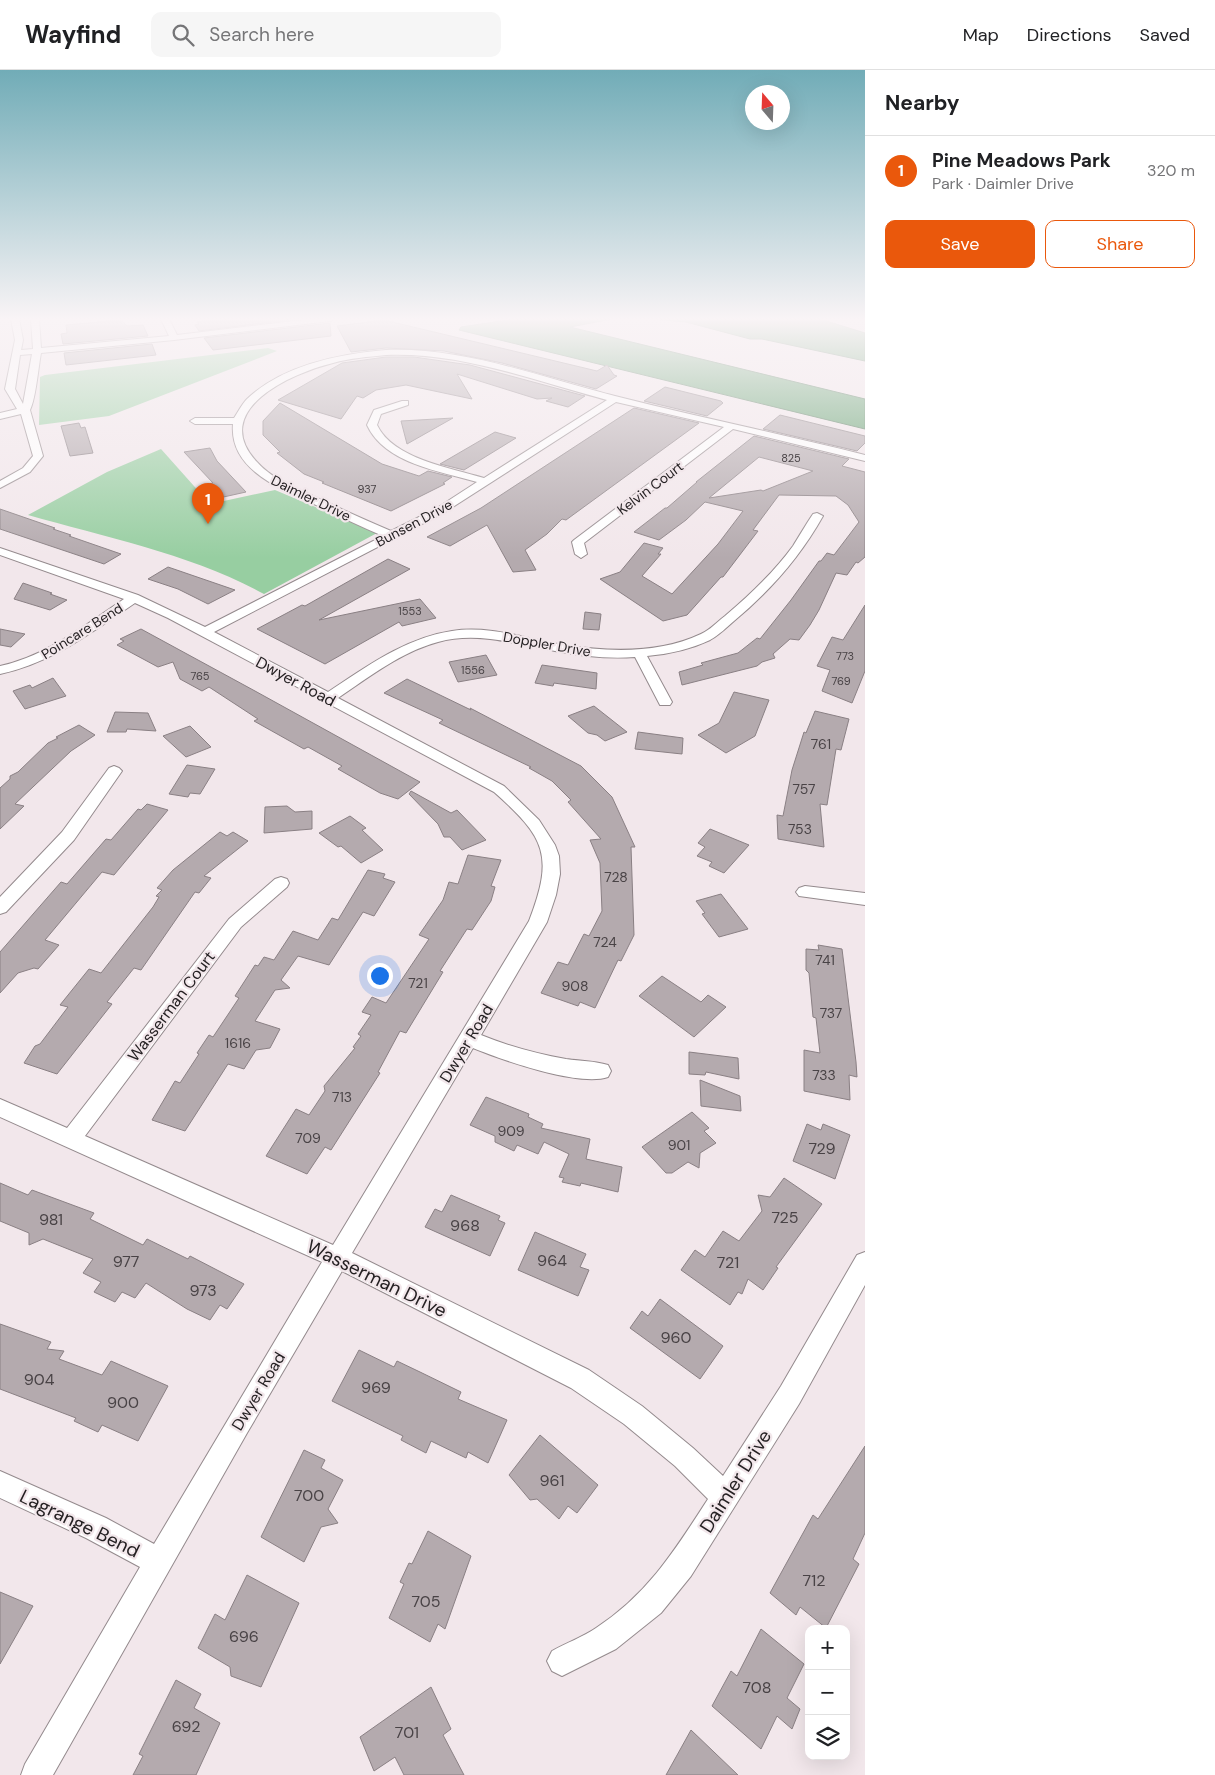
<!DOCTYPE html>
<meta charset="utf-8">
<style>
:root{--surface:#fff;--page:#f6f6f6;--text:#202124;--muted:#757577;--line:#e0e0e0;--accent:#ea580c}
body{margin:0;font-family:"DM Sans",sans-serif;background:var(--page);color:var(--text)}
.controls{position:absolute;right:15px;bottom:15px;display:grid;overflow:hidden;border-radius:10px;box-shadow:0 5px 20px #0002}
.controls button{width:45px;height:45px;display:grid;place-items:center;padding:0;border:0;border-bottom:1px solid var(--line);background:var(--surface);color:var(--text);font:25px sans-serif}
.compass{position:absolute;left:745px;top:15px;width:45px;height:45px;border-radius:50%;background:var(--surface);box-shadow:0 5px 20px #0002;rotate:341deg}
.you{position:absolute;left:379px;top:905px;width:18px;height:18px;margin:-12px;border:4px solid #fff;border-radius:50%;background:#1a73e8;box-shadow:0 0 0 8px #1a73e833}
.badge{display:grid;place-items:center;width:32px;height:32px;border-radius:50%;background:var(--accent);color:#fff;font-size:16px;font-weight:700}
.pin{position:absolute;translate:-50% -41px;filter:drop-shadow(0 1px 2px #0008)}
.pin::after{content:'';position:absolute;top:26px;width:18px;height:15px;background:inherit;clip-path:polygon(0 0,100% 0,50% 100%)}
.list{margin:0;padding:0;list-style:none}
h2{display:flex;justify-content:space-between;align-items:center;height:65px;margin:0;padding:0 20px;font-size:21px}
h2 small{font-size:16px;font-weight:400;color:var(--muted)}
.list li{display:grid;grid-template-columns:32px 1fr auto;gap:15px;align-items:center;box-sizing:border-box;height:70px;padding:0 20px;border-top:1px solid var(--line)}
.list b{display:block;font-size:19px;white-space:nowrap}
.list p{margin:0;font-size:16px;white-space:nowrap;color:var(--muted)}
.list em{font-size:16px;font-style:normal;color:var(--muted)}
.actions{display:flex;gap:10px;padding:15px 20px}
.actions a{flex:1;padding:11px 0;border:1px solid var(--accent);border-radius:10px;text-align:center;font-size:18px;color:var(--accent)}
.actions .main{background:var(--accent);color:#fff}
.icon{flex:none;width:28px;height:28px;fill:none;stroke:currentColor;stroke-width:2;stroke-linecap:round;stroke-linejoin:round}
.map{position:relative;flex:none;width:865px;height:1705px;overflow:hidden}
header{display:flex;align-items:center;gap:30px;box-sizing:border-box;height:70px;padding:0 25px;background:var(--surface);border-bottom:1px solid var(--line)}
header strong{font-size:24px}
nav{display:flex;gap:28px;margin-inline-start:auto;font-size:18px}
.search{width:350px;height:45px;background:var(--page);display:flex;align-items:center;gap:12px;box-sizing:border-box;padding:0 18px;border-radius:10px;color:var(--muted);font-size:19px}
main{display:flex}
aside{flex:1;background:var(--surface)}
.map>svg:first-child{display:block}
.green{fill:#97cea1}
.water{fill:#5f9f6d;stroke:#4e7957}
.building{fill:#b4aaae;stroke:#8a8084;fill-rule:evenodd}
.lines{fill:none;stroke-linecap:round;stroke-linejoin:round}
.minor-casing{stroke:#948a8d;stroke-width:2}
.minor{fill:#fff;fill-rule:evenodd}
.labels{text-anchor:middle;stroke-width:4.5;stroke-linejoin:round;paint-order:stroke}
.far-number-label{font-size:11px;fill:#494346}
.far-street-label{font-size:14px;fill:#252123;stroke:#f2e7eb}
.number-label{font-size:14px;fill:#494346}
.street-label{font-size:16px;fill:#252123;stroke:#f2e7eb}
.near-number-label{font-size:16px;fill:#494346}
.near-street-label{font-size:19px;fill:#252123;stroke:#f2e7eb}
</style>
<header>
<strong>Wayfind</strong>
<div class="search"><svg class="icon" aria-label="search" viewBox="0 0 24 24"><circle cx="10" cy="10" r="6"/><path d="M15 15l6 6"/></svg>Search here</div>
<nav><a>Map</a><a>Directions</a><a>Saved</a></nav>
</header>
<main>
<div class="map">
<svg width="865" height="1705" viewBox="0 0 865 1705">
<rect width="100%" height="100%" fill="#f2e7eb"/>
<path class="green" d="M268,278L277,281L109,346L39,355L40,307L45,305Z
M161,379L210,434L275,420L377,463L264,524C194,485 105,467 28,445L107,402Z"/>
<path class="water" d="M514,249H612L570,257L865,329V359L459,260L461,257Z
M654,249H820L865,263V291L762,269H750L686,252Z"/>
<path class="building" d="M228,249H296L199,261L195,255L199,254L197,252Z
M121,250L127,256L143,255L148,266L63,274L61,264L67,263L66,255Z
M384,250L597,301L607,295L614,305L617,306L596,319L502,293L444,281L386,278L351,282L337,256Z
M330,253L331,266L213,280L204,268Z
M152,274L156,285L66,295L64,283Z
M386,287H414L470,295L585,326L568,337L546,331L552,328L537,329L457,304L472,329L406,315L376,320L363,328L357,326L341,349L278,330L342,293Z
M665,317L721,331L723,333L707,346L644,331Z
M280,333L382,394L419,406L428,401L452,407L443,413L445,414L391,441L322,413L324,412L304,404L277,383L280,382L263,365V351Z
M634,338L699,353L566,450L562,449L547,464L525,480L536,500L513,502L487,455L450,476L427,467L481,438Z
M780,345L865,366V373L857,381L763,359Z
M453,348L407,374L401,351Z
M79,353L81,358L85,357L93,383L70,386L61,356Z
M495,362L516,368L464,400L440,394Z
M754,366L849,389L842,396L865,402V487L858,493L856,492L847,505L836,503L819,540L810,555L799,570L790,569L773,584L775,588L762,592L757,596L682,615L679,602L703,595L701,593L738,583L757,568L760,569L791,530L819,491H821L827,483L834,485L859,452L848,435L836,426L779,425L753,460L758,461L723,507H721L687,545L663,551L600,509L620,502L644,473L663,478L658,484H661L642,506L672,524L718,474L743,441L705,432L686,450L659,470L634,462L665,438H667L697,412H696ZM759,387L813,401L763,421L761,420L709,428Z
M210,378L217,391L246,422L219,428L208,414L213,413L184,382Z
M0,439L55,458L53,459L71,465L69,466L121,484L104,494L0,459Z
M388,489L410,499L319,550L420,529L436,548L402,556L399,552L325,594L257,559L302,535L305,536Z
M168,497L235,520L208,534L178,519L148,509Z
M23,513L52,523L50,524L67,530L50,540L14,529Z
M865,535V601L852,633L822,621L830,600L817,596L832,567L843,570Z
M585,542L601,544L599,560L583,559Z
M0,559L25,564L11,577L0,575Z
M141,559L255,621L420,712L398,729L380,723L338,699L342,696L308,677L304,679L254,651L258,649L209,617L202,621L180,609L173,592L158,597L117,575L124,571L120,569Z
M486,585L497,605L458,612L449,592Z
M542,595L597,603L596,619L554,613L553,616L535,613Z
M53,608L66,626L25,639L13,621L30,615L32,618Z
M407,609L471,640L470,638L581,696L612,727L635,777H631L634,865L621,891L618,890L595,938L580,932L578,936L541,923L558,892L568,895L584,864L589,866L602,841L600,793L590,770L601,769L568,732L571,730L552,711L529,698L531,697L439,653L443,650L384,623Z
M734,622L769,630L755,666L726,683L698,665L719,653Z
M594,636L627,662L605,671L597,665L588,663L568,646Z
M815,641L849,649L841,680L836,679L827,735L820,734L824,777L778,769L777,745L783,746L792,700L804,662L806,663Z
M115,642L148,643L156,661L127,659L126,662H107Z
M79,655L95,665L71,681L15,734L24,736L0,759V718L10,709V706L18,702L48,673L58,668L56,667Z
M190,656L211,677L186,687L163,666Z
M638,662L683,668L682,684L635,679Z
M187,695L215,699L200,724L190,723L188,727L169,724Z
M411,721L451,743L457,740L486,770L462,780L450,767H444L438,754L409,724Z
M147,734L168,740L114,805L102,802L45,870L59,875L38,899L34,898L18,903L0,923V882L61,812L67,814L106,769L111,770L138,739L141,740Z
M287,736L295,742L312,741V759L264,763L265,737Z
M350,746L366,758L362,760L383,780L361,793L341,776L338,777L319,763Z
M710,759L749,775L724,803L709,796L712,792L697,786L705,777L698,773Z
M220,762L227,766L233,762L248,771L204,806L211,808L199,823L195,822L141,900L134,898L107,932L112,934L57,1004L24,993L35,976L40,974L68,937L60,935L89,899L101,903L153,837L159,827L156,826L162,820L157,818L173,800Z
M468,785L501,790L491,816L495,817L491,831L472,860L467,859L440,901L443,902L406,963L400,961L378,1002L380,1003L331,1080L325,1077L307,1104L266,1086L296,1039L309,1045L325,1021L324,1016L355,978L353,977L361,966L358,964L371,945L362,942L372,927L386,933L429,869L419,865L443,830L449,812L458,814Z
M368,800L385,804L383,808L395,812L374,846L363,842L329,895L298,886L281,910L290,918L275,920L255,951L280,959L270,978L256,980L244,999L228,994L185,1061L152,1050L175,1011L180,1013L199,984L197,983L209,965L213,967L239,928L235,926L255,895L258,896L264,887L274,890L293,861L318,870L332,848L338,850Z
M721,824L731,837L748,859L719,867L702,844L705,843L696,831Z
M818,875L842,879L856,992L857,1007L849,1005L850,1030L804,1021V980L820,983L816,948L813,947L809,903L806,900V879L819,880Z
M662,906L701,932L708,925L726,937L694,967L639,926Z
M689,982L738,988L739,1009L706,1002L705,1005L689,1004Z
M700,1010L740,1026L741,1041L701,1036Z
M486,1027L529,1044L528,1047L543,1054L541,1058L590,1069L586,1089L622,1097L618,1122L581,1113L580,1116L562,1112L564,1108L559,1107L569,1084L544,1072L538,1084L517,1075L514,1081L495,1072V1066L470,1055Z
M692,1042L709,1058L704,1061L716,1073L700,1083L699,1098L688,1092L672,1103H666L642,1077Z
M807,1054L821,1060L823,1054L850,1065L835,1109L793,1091Z
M784,1108L822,1134L776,1197L778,1198L763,1220L748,1209L742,1224L738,1222L730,1235L681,1200L695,1180L705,1187L723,1161L739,1171L762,1141L758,1125L770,1127Z
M0,1113L28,1125L32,1120L94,1143L90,1149L143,1175L147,1169L188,1189L190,1186L244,1214L227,1239L220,1235L210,1250L187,1239L146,1213L135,1228L122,1222L115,1232L94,1222L101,1212L83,1203L93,1189L43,1169L29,1175V1163L0,1151Z
M451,1125L500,1146L498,1150L505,1153L490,1186L425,1157L435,1139L442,1142Z
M535,1162L586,1184L580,1197L589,1200L578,1226L518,1200Z
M660,1229L723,1276L700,1309L630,1258L642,1241L648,1246Z
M0,1254L51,1272L47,1279L64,1281L59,1289L102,1305L111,1291L168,1316L138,1371L102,1355L98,1362L74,1351L76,1348L0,1319Z
M359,1280L394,1297L397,1291L420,1302L461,1322L458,1329L507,1350L488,1393L468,1382L466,1388L431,1371L426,1383L401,1370L403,1366L332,1331Z
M540,1365L598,1415L577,1443L568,1436L559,1449L537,1429L530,1430L509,1405Z
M865,1376V1463L853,1489L859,1494L826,1558L800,1537L796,1545L770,1523L813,1445L818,1449Z
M304,1380L325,1390L321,1398L343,1410L328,1439L338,1453L321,1457L304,1492L261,1467Z
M428,1461L471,1486L445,1559L438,1554L430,1572L389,1548L404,1514L400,1512L409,1493L412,1494Z
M247,1505L299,1533L261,1617L231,1606L230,1597L198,1578L215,1544L225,1550Z
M0,1522L33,1536L0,1594Z
M761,1559L804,1594L787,1628L800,1639L792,1659L777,1646L761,1679L712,1636L731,1601L737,1606Z
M176,1610L201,1624L194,1638L220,1653L196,1705H133L143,1686L139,1684Z
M431,1617L451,1659L443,1665L464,1705H404L395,1687L374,1701L360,1667Z
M691,1660L738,1705H666Z"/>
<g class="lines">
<defs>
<path id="minor" d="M11,249H19L23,270L21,280L33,279L31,249H39L41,278L169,266L161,249H169L177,265L311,249H334L330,251L174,270L41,283C38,299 36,328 30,340L43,386L30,402L0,418V411L23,398L33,386L21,344L0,349V343L17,339L5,319L15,270ZM32,284L23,334L15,319L20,285Z
M386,280C464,277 540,307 615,326C698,347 782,364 865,385V391L733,359L584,473L587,484L581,488L575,484L572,472L574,470L724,357L616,332L445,442L214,562L328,622C366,597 405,568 452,561C490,555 527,569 564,575C608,582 659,584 701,564C710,560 717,552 725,546C750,525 774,502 793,476C800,465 806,454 813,444L817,443L823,446C800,487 770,521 734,551C727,557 719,565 710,570C691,579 669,584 647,586L672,632L670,635H660L635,587C608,589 581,586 555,581C516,574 477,561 438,572C401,582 369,607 338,628L504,716L539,750L555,775L559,786L560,804L556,825L547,852L481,965C508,976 537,984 566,989C580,991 595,991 608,995L611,1001L608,1007C579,1017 502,990 473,978L352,1183L589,1300L642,1336L693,1378L723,1406L781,1316L857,1185L865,1182V1215L799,1334L691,1506L661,1543L616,1579L562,1606L552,1601L547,1591L552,1581C566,1573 583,1567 596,1558C648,1524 675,1480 708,1429L675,1396L624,1354L571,1318L342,1201L247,1363L53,1705H21L25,1694L140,1497L86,1468L0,1428V1401L106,1448L154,1474L322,1192L0,1047V1029L67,1058L229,849L275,809L281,807L287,809L289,813L287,817L241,857L85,1066L333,1175L529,851C554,786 546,768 494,722L168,548L135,533C92,562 52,593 0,604V596C47,586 85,555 124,529L0,485V478L138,525L205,557L383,466C360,456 338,446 316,435C281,419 229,400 233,354H195L190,351L195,348H234C238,342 242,334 247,329C283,295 338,284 386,280ZM386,285C462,282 535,311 607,330L484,408C451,398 393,389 377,355L381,344L408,335V331H402L374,340L367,355C385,394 440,401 477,412L437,438L391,461C368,451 345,441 322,430C299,419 274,411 257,392C208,340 292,303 333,293C350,288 368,287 386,285Z
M114,696L119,698L122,701L74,770L6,842L0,844V827L62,762L109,698Z
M805,816L865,823V835L799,826L796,822L799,818Z"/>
</defs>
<use href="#minor" class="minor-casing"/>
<use href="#minor" class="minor"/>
</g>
<linearGradient id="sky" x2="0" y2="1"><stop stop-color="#71acb7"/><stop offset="0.51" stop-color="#f9f4f6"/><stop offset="1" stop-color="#f9f4f6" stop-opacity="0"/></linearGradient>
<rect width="865" height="488" fill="url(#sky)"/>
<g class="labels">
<g class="far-number-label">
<text x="791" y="392">825</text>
<text x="367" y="423">937</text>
<text x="410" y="545">1553</text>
<text x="845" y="590">773</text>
<text x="473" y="604">1556</text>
<text x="200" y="610">765</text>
<text x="841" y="615">769</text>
</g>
<g class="far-street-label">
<text transform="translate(650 418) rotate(-37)" y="5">Kelvin Court</text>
<text transform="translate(311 428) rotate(26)" y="5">Daimler Drive</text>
<text transform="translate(414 453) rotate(-28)" y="5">Bunsen Drive</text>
<text transform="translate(82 561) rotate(-32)" y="5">Poincare Bend</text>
<text transform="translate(547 574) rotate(10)" y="5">Doppler Drive</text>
</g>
<g class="number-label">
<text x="821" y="679">761</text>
<text x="804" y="724">757</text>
<text x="800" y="764">753</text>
<text x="616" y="812">728</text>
<text x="605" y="877">724</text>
<text x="825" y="895">741</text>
<text x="418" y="918">721</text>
<text x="575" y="921">908</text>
<text x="831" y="948">737</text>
<text x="238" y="978">1616</text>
<text x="824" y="1010">733</text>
<text x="342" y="1032">713</text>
<text x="511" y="1066">909</text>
<text x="308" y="1073">709</text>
<text x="679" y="1080">901</text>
</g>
<g class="street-label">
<text transform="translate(296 611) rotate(28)" y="6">Dwyer Road</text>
<text transform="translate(171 936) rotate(-53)" y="6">Wasserman Court</text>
<text transform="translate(466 973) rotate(-59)" y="6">Dwyer Road</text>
<text transform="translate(258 1321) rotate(-59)" y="6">Dwyer Road</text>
</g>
<g class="near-number-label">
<text x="822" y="1084">729</text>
<text x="785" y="1153">725</text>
<text x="51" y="1155">981</text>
<text x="465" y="1161">968</text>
<text x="552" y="1196">964</text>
<text x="126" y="1197">977</text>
<text x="728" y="1198">721</text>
<text x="203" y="1226">973</text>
<text x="676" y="1273">960</text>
<text x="39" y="1315">904</text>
<text x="376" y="1323">969</text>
<text x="123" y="1338">900</text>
<text x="552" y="1416">961</text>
<text x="309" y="1431">700</text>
<text x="814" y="1516">712</text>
<text x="426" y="1537">705</text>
<text x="244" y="1572">696</text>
<text x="757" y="1623">708</text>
<text x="186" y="1662">692</text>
<text x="407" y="1668">701</text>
</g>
<g class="near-street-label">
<text transform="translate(377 1208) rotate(26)" y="7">Wasserman Drive</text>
<text transform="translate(735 1411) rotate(-58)" y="7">Daimler Drive</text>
<text transform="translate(80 1453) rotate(26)" y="7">Lagrange Bend</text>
</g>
</g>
</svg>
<div class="controls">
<button>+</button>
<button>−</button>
<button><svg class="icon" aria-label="layers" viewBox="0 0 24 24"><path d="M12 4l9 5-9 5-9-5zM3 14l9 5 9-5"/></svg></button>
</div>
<svg class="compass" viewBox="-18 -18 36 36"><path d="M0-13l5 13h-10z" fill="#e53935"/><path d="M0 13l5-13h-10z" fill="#757577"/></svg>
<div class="you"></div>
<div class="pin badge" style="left:208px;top:454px">1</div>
</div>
<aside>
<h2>Nearby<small></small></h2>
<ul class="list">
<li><span class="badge">1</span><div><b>Pine Meadows Park</b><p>Park · Daimler Drive</p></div><em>320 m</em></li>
</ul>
<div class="actions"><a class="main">Save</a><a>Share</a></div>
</aside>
</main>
